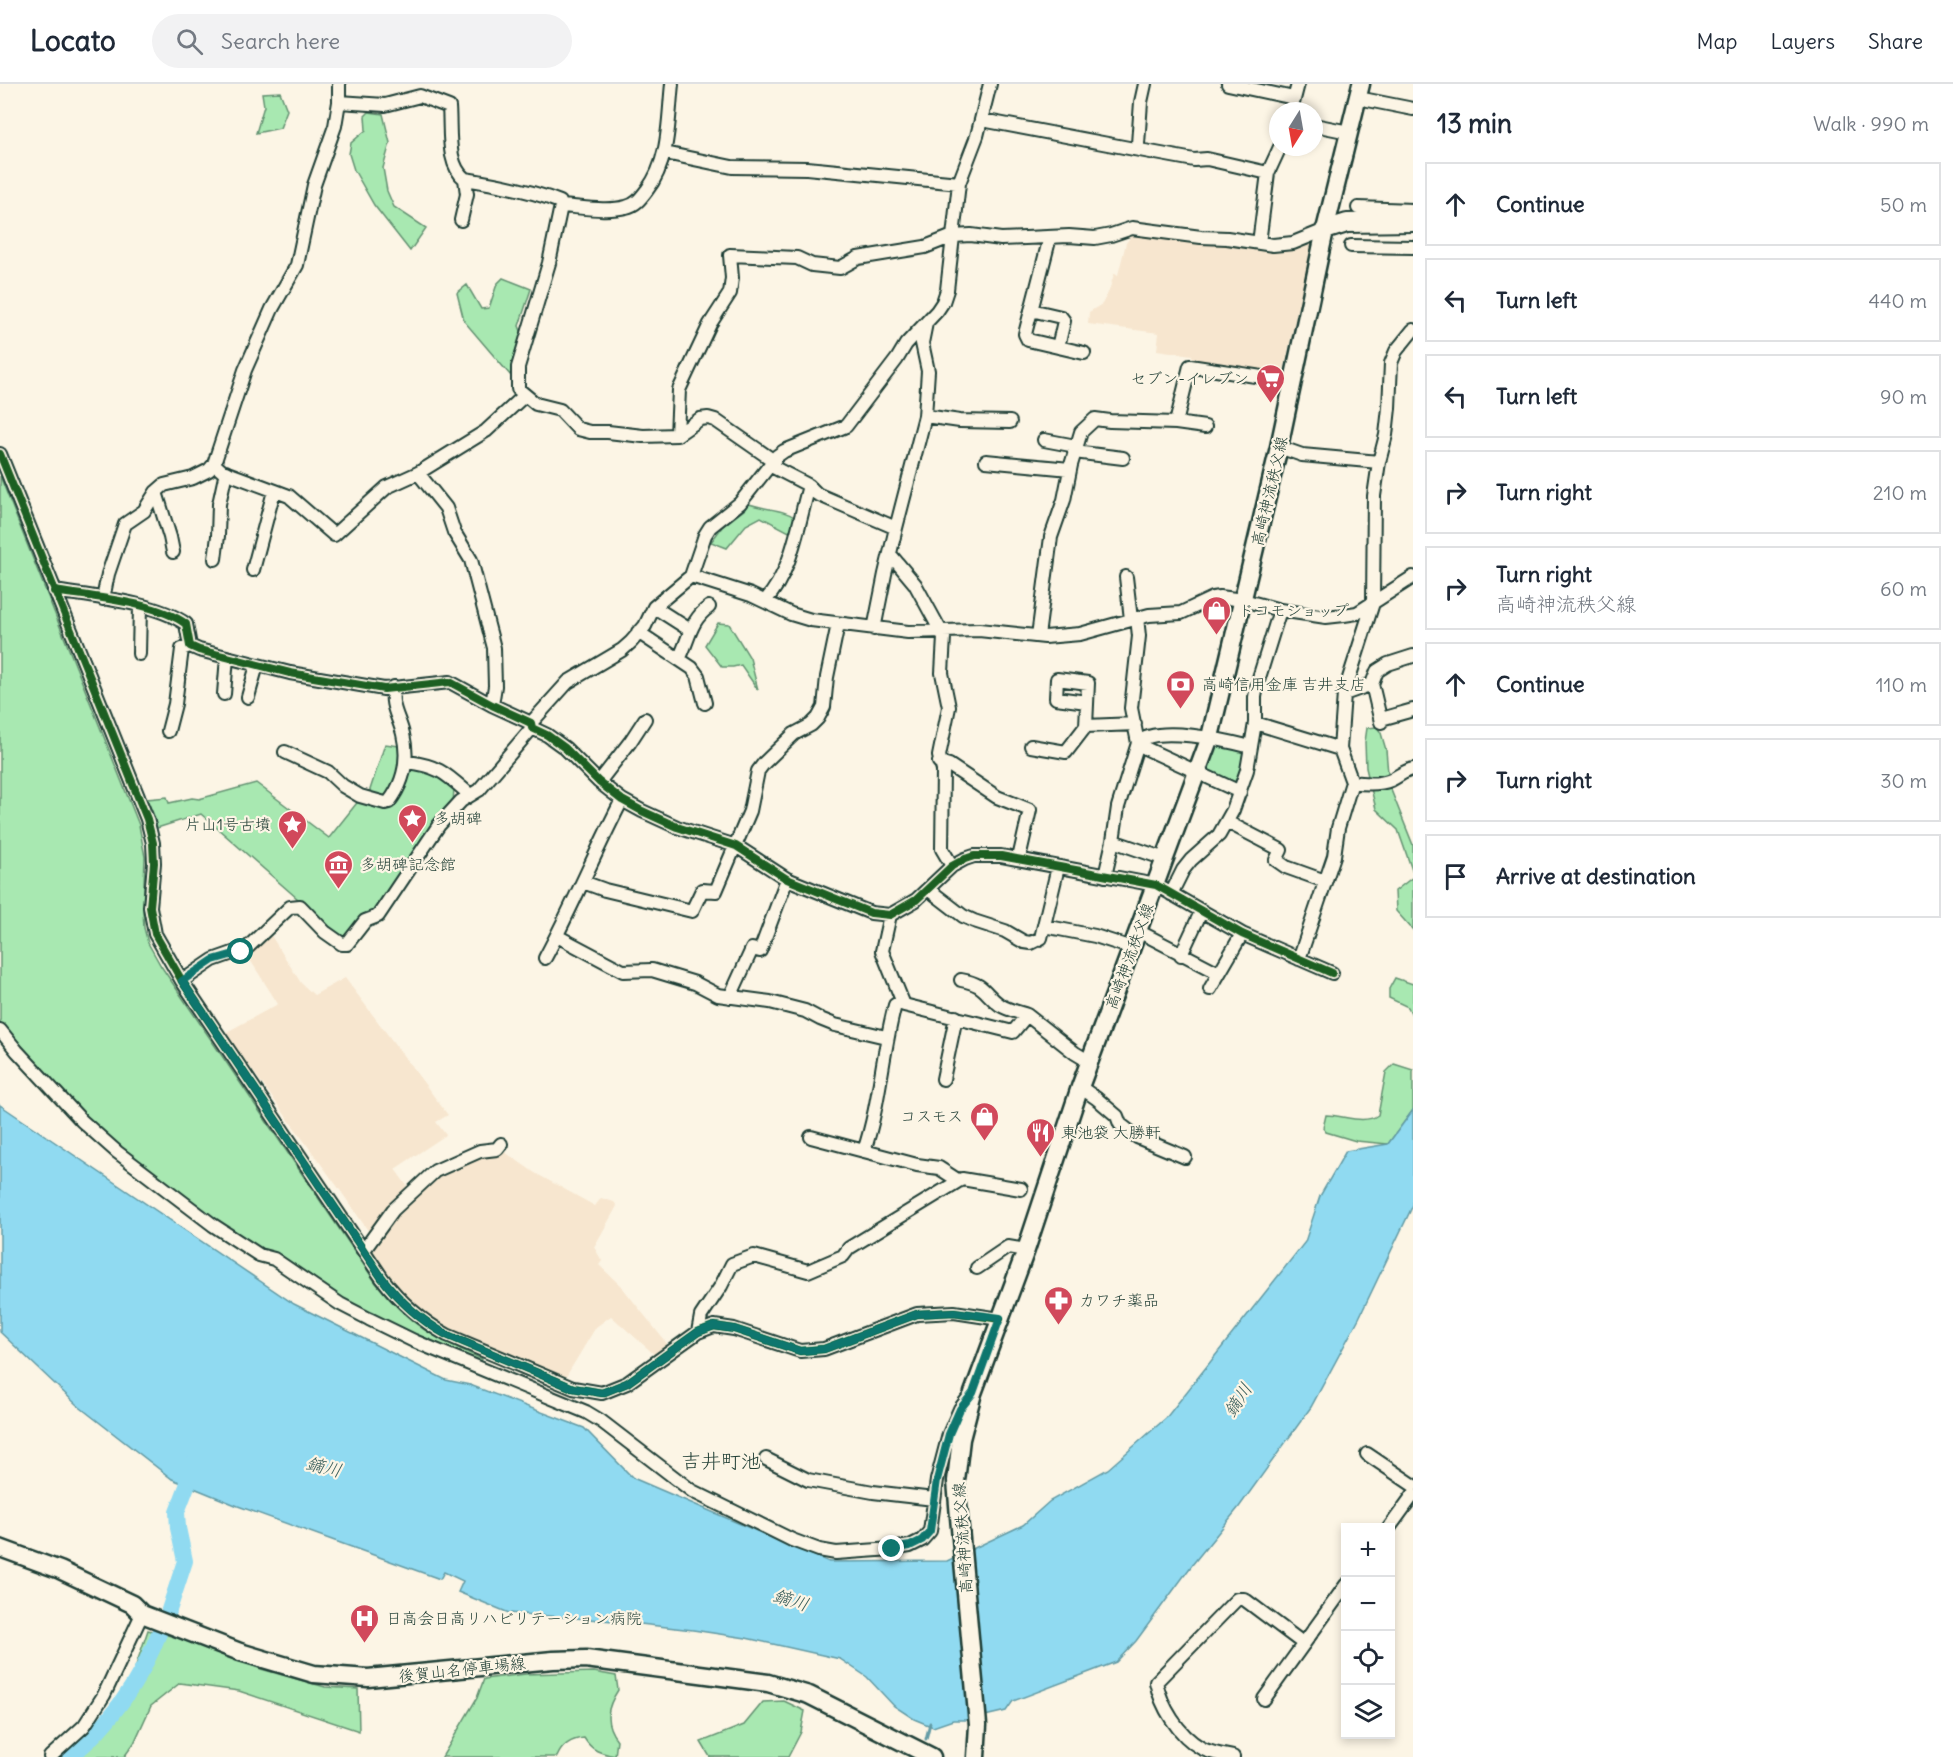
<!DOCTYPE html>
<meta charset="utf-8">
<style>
:root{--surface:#fff;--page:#f2f2f3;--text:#1f2937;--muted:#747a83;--line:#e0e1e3}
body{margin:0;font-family:Delius,"Klee One",sans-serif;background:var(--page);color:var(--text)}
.controls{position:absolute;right:18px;bottom:18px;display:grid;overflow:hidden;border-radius:0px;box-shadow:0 3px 9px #0003}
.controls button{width:54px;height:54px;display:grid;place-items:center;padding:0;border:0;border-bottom:2px solid var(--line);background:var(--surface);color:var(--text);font:30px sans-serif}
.compass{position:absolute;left:1269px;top:18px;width:54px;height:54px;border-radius:50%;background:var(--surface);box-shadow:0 3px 9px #0003;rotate:191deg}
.stop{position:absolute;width:18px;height:18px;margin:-14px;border:4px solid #0f766e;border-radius:50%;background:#fff}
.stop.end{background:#0f766e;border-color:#fff;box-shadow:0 2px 6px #0008}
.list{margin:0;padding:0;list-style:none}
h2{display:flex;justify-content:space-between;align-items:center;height:78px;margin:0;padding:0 24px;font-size:26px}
h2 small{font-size:20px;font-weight:400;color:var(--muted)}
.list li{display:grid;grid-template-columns:39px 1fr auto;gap:18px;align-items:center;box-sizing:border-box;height:84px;margin:0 12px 12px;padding:0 12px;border:2px solid var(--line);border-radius:0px}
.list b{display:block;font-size:22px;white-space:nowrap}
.list p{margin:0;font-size:20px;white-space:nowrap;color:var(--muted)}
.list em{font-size:20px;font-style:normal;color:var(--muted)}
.icon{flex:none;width:33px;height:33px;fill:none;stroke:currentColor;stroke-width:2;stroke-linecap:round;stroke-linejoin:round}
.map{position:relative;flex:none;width:1413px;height:1673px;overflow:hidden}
header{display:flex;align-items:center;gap:36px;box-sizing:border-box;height:84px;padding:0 30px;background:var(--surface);border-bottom:2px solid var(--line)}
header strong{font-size:28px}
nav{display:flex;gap:33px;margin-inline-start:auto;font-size:21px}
.search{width:420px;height:54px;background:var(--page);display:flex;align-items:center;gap:15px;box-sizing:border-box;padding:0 21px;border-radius:33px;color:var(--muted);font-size:22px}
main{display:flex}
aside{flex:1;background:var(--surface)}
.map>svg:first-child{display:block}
.built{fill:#f7e6cf}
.green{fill:#a8e8b1;stroke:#649272;stroke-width:1.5}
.water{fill:#90daf1;stroke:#639ba5;stroke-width:1.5}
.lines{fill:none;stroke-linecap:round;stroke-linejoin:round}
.stream{stroke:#639ba5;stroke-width:3}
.river{stroke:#90daf1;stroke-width:16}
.minor-casing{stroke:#1f3d34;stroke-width:16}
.major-casing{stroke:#1f3d34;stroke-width:21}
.highway-casing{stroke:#1f3d34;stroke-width:22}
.minor{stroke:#fcf5e5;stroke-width:12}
.major{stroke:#fcf5e5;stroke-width:16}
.highway{stroke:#fcf5e5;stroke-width:18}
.cycleway-casing{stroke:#fcf5e5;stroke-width:11}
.cycleway{stroke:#1b5e20;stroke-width:8}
.route{stroke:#0f766e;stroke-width:8}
.labels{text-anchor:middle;stroke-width:4.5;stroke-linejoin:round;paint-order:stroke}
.poi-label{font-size:16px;fill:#1f3d34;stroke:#fcf5e5;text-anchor:start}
.street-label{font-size:16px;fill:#1f3d34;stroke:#fcf5e5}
.water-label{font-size:18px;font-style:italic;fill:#365c5a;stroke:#fcf5e5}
.quarter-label{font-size:20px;fill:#1f3d34;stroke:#fcf5e5}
</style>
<header>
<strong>Locato</strong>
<div class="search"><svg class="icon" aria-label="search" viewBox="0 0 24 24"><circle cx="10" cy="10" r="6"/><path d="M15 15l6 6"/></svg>Search here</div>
<nav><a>Map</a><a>Layers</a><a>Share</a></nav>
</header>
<main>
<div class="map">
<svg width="1413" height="1673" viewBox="0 0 1413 1673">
<rect width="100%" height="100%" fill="#fcf5e5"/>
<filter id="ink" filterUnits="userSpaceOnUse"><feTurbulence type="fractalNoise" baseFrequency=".0167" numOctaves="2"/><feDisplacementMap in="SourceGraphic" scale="12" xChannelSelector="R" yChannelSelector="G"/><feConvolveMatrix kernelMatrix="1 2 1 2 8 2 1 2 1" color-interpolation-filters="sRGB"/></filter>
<g filter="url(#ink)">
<path class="built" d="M1134,148L1202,158L1313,155L1283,290L1192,276V271L1157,266L1159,249L1088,240L1089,228L1102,220L1109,207L1114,190L1118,191L1126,159Z
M270,850L301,899L314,911L345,894L448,1031L436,1038L446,1051L395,1085L410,1106L371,1151L340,1106L225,949L278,920L247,871Z
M502,1066L535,1089L595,1122L601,1114L614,1118L617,1122L594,1163L602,1177L599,1181L622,1203L668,1261L655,1271L611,1232L596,1243L564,1296L432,1237L395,1203L368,1164L377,1149L436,1088Z"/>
<path class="green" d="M280,8L287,26L280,44L256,49L264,22L262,9Z
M369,28L383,30L390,59L383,84L387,107L394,123L426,144L410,167L374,121L354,86L349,70L351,59L366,46L365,32Z
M503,194L531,205L519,242L521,247L532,253L517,299L464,237L457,209L467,201L481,225L489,224L497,200Z
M0,392L139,741L145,773L143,827L144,844L148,859L161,882L376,1199C410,1242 433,1253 482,1275L477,1285L413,1258L169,1114L0,950Z
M747,419C763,426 782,424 796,434L791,449L761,433L746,441L727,464L711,458L722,443L745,425Z
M718,539L729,540L750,574L758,606L741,581L733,583H722L705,561Z
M1377,643L1381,649L1386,666L1389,701L1413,761V789L1398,746L1376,725L1366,684L1365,658L1367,644Z
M1215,657L1248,666L1240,702L1205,689Z
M385,660L399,662L403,665L404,679L424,682L454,703L453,720L376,830L343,856L306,822L201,730L157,744L154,732L147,715L167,713L169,719L192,714L199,715L256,699L329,754L360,715H367Z
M1413,793V846L1396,827L1395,807Z
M1395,894L1413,900V933L1408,923L1389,914V905Z
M1394,980L1413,986V1026L1388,1060L1356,1057L1326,1048L1323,1044L1326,1031C1343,1031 1364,1041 1378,1031L1386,988Z
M148,1546L198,1559L261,1585L325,1603L358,1605L359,1647L239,1607L180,1599L151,1622L134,1659L124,1673H75L132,1593Z
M594,1588L616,1592L618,1606C607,1623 603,1638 617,1656L615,1672C600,1669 592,1667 584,1654C571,1655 562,1661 557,1673H442L477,1614L484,1595L526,1590Z
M784,1617L805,1627L801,1648L788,1673H710L701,1658L744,1641L763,1618Z"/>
<path class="water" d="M0,1021L294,1220L446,1296L470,1301L584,1344L633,1394L829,1478L947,1477L1023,1441L1050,1417L1108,1385L1166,1334L1305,1158L1320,1112L1346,1067L1388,1060L1413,1026V1121L1359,1234L1311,1323L1239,1423L1192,1481L1136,1557L1116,1578L1013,1617L1006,1627L968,1636H953L933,1643L914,1635L894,1622L867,1593L840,1575L746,1554L693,1546L614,1537L509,1529L458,1508L463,1497L444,1488L440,1495L238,1422L172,1395L77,1321L0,1248Z"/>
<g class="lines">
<path class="stream" d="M926,1655L930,1639"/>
<path class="river" d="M168,1529L185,1477L178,1444L177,1428L187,1402L192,1380
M70,1673C110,1640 141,1596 160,1547"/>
<defs>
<path id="minor" d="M1228,0L1294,14
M1358,14L1413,25
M339,18L385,21L420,12L449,23C451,47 446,80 465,95L467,110L461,136
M1291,27L1298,0
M982,36L1134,65L1138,60L1141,18L1145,0
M1314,41L1349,48
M1134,65L1194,76L1207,75L1268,89
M665,69L732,83L807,84L959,99
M465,95C497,100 530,106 560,118L561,122C581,123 606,128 626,123C636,121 641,114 647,106C670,76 668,36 672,0
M561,122L549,179L518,283V305L536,320L560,326L578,345L590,348H608L643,352L677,351L700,335L708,334L715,336L774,377
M1358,124L1413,126
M1050,153L1025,250L1028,256L1084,269
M1259,159L1268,89L1280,63
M1351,162L1413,163
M1031,226L1061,233L1064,237L1058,263
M925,332L960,337L1010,338
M1176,339L1190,282L1294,298
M677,351L679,306L710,240L730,209L732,194L730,171L797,174L812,181L840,184L858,174L925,163L953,152L971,151L1001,155L1069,152L1095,154L1111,151L1132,144L1201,153L1227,154L1273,161L1293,159L1325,146
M1044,356L1076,362
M1279,363L1302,371L1379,378
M1074,368L1123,374
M0,370L147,735L153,759L154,779L150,823L155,850L182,897L382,1194C400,1218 420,1236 447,1251L573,1304L602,1309L627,1299L698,1248L714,1242L734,1245L800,1267L824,1265L917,1230L954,1228L1000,1235
M986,377L1070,385
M214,380L222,387L289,412L334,451L387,403L418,389L486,347L525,311
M771,382L808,401L817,410L896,444L885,490L874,545
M418,389L446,424L454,448L471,476L494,564L495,602L492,621
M156,408L170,453L173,468
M896,444L925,332L928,287L922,259L926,239
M890,470L915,500L944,553L942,589L949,623L939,672L943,686L942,765L952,782
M215,475L218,452L219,420L226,388
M253,486L274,407
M691,492L751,511L791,530L811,536L908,548L979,546L1045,553L1080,550L1149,531L1181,529L1213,514L1220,513L1243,516L1280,526L1326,533L1344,531L1357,529L1413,493
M1126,493L1131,535
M54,507C92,513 156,518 186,540L190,562L199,566L290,589L384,605L450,598L492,621L531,639L532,644L547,651L565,664L599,698L622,716L642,727L677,743L736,762L787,795L871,829L890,831L916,816L952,782L965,775L974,772H1001L1156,801L1242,850L1332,889
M103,515L108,490L125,440L144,427L156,408L164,401L193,394L209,386L214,380L245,286L272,225L297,181L314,101L335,42L339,18V0
M765,517C792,488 798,440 809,402
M654,523L690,546
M1137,534L1139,552L1131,624L1138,659L1147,665L1240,708
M638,548L692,584L698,592L705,619
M1038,552L1051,453L1064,416L1071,381L1081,348L1095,335L1110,337L1176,339L1205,343
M139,570L140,522
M679,575C689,556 690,536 709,523
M224,610L227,573
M1344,610L1372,600
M248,613L257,581
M1087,618L1056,614L1057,595L1088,599L1086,642L1135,640
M1381,635L1413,626
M1381,638L1372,600L1377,587L1388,580L1413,572
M531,639L568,598L622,566L631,558L645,542L654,523L691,492L705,451L710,443L740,419L777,372L784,367L846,342L897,275L906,260L937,227L943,218L947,206L959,99L977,52L990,0
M1255,639L1340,665
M168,647L175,620L182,565L190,562
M1031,662L1066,668L1086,642
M285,668L328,688L343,702L360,712L385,719L389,718C405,697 409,675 403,650C399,633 389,621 394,603
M407,678C440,682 446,690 470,711
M939,678L949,681L997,713L1030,726L1019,774
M599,698L630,658L645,635
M1352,698C1365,700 1379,701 1391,696C1399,692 1404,687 1413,685
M1227,738L1281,766L1276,776L1286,783L1325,797
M1113,757L1165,775
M1105,792L1113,757L1118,723L1138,659C1155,640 1228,657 1251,663
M583,798L605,806L692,827L702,806L716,807L750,727L758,687L764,679L794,650L811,641L818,634L824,623L827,593L838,540
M928,805L963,832L974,837L1005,847L1024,858L1031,859L1041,854L1058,783
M1171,810L1183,786L1191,776L1219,751L1233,726L1247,686L1255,639V613L1258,597L1280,526
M890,831L882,867L904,921L1013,948L1027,931L1075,969L1090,978
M1044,842L1095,852L1132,864
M1138,847L1219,889
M557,852L623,887L652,886L695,899L718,911L770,918L805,927L820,935L835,941L886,953
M1181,871L1201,828
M545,874C573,822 595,768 622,716
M1299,875L1334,772L1338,744L1352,698L1340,665L1344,610L1373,519L1374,412L1379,378L1386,351L1389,324L1391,279L1396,267L1413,246
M961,896C987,901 983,909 1000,921C1008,926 1018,928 1027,931
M182,897L213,876L247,864L290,823L300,822L325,848L342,860H347L365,837L378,832L439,741L461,717L479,706L532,644
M1210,905L1242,850
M730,913L752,865L760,867L787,795
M0,946L17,967L82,1037L117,1068L213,1141L259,1171L274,1175L340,1220L369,1235L414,1257L586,1328L601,1337L692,1407L792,1456L819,1466L836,1469L892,1465L910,1462L922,1456L930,1447L937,1396L949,1350L960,1325L970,1312
M943,995L956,933
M1080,1003L1096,1014L1117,1032L1120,1040L1137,1053L1185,1073
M811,1053L917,1081L939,1084L959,1097
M864,1067C880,1020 882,969 895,921L902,917
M364,1166L393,1126L435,1087L480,1067L497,1065L501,1060
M977,1184L1008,1163L1026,1166
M698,1248L701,1232L721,1202L732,1180L754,1172L808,1187L843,1172L849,1164L962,1095L1021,1105
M1367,1370L1413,1401
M766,1375L808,1396L873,1408L934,1415
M1389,1444L1413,1411
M1264,1615L1346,1501
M50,1673L84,1642L104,1611L142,1530
M1233,1673C1223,1671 1210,1669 1201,1664C1178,1651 1161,1622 1156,1598L1237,1515H1244L1304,1560"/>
<path id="major" d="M0,1464L60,1486L132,1520L142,1530L240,1568L314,1590L368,1594L553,1576L586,1575L768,1599L809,1611L932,1673
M976,1673L978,1641L959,1433L956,1397L961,1355L973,1309L1026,1166L1080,1003L1210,653L1279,363L1325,146L1361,0"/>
<path id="highway" d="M1325,146L1347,139L1413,138"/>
</defs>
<use href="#minor" class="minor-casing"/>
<use href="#major" class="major-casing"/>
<use href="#highway" class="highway-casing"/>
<use href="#minor" class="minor"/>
<use href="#major" class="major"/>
<use href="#highway" class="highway"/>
<defs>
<path id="cycleway" d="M0,370L147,735L153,759L154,779L150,823L155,850L182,897L382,1194C400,1218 420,1236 447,1251L573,1304L602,1309L627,1299L698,1248L714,1242L734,1245L800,1267L824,1265L917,1230L954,1228L1000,1235
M54,507C92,513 156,518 186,540L190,562L199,566L290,589L384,605L450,598L492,621L531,639L532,644L547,651L565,664L599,698L622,716L642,727L677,743L736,762L787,795L871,829L890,831L916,816L952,782L965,775L974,772H1001L1156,801L1242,850L1332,889"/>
</defs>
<use href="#cycleway" class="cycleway-casing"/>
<use href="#cycleway" class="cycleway"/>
</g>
</g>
<g class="lines" filter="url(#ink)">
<path class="route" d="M241,868L213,876L182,897L382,1194C400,1218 420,1236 447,1251L573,1304L602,1309L627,1299L698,1248L714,1242L734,1245L800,1267L824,1265L917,1230L954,1228L1000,1234L973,1309L960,1325L949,1350L937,1396L930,1447L922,1456L910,1462L892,1465"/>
</g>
<defs>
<symbol id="supermarket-pin" viewBox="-11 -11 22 30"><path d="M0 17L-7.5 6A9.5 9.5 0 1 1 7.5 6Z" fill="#d1495b" stroke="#fcf5e5"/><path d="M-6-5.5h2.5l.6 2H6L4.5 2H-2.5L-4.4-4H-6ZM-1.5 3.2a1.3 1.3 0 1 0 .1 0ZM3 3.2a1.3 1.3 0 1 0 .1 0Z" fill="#fff"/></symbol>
<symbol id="shop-pin" viewBox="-11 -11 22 30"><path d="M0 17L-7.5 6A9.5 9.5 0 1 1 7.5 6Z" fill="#d1495b" stroke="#fcf5e5"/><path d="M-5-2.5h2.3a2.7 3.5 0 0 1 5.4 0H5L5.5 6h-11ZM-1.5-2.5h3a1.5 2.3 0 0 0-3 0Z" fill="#fff"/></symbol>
<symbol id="bank-pin" viewBox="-11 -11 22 30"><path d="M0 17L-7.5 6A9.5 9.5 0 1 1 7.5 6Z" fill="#d1495b" stroke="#fcf5e5"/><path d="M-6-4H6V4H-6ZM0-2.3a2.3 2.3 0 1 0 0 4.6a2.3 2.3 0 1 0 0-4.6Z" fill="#fff"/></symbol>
<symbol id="sight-pin" viewBox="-11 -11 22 30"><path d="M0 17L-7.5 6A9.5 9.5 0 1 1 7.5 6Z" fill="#d1495b" stroke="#fcf5e5"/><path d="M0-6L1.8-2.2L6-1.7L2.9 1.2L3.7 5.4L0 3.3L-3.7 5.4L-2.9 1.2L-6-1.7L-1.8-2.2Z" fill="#fff"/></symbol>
<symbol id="museum-pin" viewBox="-11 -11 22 30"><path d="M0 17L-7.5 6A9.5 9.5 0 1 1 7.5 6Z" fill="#d1495b" stroke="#fcf5e5"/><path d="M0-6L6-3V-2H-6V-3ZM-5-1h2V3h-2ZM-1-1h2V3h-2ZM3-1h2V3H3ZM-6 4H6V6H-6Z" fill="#fff"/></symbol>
<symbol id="restaurant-pin" viewBox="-11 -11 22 30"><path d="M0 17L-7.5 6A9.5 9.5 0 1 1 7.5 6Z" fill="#d1495b" stroke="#fcf5e5"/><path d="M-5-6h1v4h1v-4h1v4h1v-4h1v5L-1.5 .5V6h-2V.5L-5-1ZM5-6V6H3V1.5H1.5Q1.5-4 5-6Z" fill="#fff"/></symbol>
<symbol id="pharmacy-pin" viewBox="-11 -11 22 30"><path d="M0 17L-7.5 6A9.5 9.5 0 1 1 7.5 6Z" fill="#d1495b" stroke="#fcf5e5"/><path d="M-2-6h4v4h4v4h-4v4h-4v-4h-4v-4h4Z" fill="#fff"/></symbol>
<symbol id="hospital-pin" viewBox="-11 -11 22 30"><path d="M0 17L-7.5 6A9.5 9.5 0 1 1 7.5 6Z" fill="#d1495b" stroke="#fcf5e5"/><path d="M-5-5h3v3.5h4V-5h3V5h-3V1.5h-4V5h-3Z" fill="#fff"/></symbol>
</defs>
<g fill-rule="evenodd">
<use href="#supermarket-pin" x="1254" y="278" width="33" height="45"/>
<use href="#shop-pin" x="1200" y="510" width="33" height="45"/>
<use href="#bank-pin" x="1164" y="584" width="33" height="45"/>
<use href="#sight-pin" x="396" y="718" width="33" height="45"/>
<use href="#sight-pin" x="276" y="724" width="33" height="45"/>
<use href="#museum-pin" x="322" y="764" width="33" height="45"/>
<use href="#shop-pin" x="968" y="1016" width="33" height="45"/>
<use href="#restaurant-pin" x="1024" y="1032" width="33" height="45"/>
<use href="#pharmacy-pin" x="1042" y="1200" width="33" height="45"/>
<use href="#hospital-pin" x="348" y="1518" width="33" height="45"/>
</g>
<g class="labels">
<g class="poi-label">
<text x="1249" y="300" text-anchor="end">セブン-イレブン</text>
<text x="1238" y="532">ドコモショップ</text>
<text x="1202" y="606">高崎信用金庫 吉井支店</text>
<text x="434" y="740">多胡碑</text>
<text x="271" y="746" text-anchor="end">片山1号古墳</text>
<text x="360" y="786">多胡碑記念館</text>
<text x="963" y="1038" text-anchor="end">コスモス</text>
<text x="1061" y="1054">東池袋 大勝軒</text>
<text x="1079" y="1222">カワチ薬品</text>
<text x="386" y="1540">日高会日高リハビリテーション病院</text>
</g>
<g class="street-label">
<text transform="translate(1269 407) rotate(-77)" y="6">高崎神流秩父線</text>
<text transform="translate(1129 872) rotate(-70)" y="6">高崎神流秩父線</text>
<text transform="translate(962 1454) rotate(-94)" y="6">高崎神流秩父線</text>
<text transform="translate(462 1585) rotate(-6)" y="6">後賀山名停車場線</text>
</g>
<g class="water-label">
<text transform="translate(1238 1316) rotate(-57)" y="6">鏑川</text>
<text transform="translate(324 1383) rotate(14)" y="6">鏑川</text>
<text transform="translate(791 1516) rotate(18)" y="6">鏑川</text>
</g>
<g class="quarter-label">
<text x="721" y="1384">吉井町池</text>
</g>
</g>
</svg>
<div class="controls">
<button>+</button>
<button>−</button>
<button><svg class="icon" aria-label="locate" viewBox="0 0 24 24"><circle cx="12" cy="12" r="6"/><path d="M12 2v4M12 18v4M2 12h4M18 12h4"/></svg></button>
<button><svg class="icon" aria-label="layers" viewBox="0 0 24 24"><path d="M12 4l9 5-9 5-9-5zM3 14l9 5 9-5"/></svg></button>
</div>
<svg class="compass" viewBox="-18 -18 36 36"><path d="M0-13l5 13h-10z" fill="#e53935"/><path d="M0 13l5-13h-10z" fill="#747a83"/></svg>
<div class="stop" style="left:241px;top:868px"></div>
<div class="stop end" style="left:892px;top:1465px"></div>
</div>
<aside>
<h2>13 min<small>Walk · 990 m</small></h2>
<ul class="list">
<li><svg class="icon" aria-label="ahead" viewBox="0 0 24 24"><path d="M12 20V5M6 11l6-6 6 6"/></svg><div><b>Continue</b></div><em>50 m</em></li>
<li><svg class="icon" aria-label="left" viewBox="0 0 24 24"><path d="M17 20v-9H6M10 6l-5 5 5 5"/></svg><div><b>Turn left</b></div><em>440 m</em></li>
<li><svg class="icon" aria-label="left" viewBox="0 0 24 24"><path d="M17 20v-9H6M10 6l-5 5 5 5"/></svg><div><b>Turn left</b></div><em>90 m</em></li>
<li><svg class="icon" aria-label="right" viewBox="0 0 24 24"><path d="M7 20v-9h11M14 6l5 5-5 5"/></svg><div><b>Turn right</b></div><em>210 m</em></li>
<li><svg class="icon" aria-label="right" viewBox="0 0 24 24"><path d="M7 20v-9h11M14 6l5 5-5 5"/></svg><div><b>Turn right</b><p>高崎神流秩父線</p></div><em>60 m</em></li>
<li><svg class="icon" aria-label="ahead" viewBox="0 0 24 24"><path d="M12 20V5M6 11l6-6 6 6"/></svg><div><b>Continue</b></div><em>110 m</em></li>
<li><svg class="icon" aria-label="right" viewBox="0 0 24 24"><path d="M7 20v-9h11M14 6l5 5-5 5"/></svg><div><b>Turn right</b></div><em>30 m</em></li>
<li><svg class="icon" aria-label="arrive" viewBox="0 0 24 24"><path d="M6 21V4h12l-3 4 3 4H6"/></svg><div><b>Arrive at destination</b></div></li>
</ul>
</aside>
</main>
